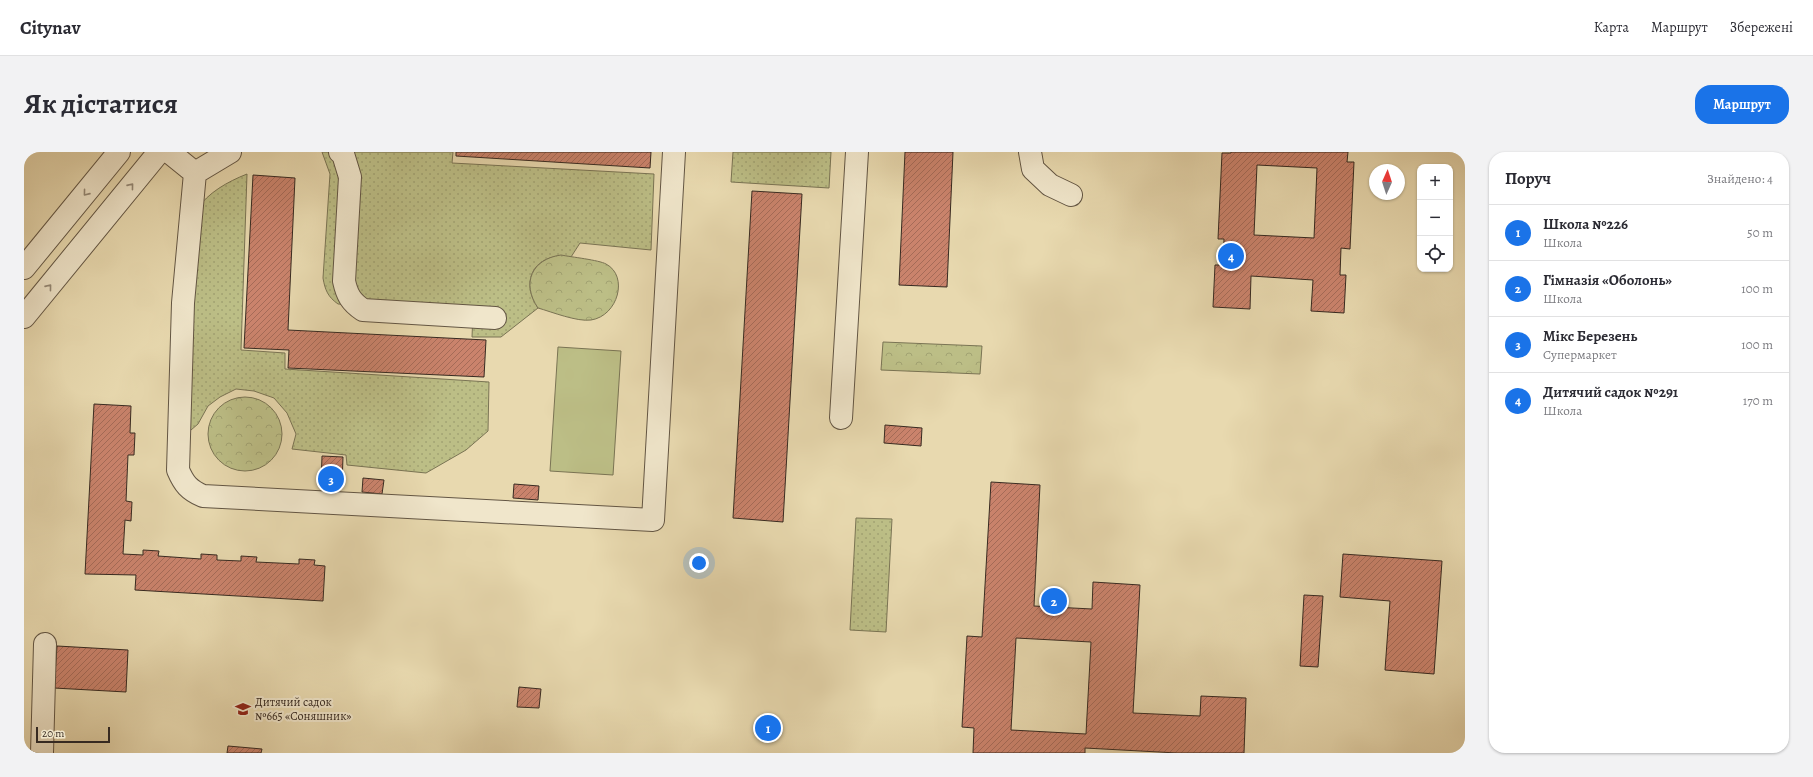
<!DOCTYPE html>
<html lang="uk">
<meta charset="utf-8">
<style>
:root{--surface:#fff;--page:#f2f2f3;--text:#2b2b33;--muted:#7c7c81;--line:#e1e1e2;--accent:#1a73e8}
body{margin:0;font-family:Alegreya,serif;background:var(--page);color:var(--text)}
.controls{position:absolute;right:12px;top:12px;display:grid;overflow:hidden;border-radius:8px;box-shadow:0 1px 3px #0004}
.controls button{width:36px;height:36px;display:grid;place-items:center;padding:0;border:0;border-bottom:1px solid var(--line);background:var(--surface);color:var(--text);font:20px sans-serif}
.compass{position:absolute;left:1345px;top:12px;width:36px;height:36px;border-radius:50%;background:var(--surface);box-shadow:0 1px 3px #0004;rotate:3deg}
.scale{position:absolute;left:12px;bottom:10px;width:74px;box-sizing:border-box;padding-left:4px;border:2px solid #372a21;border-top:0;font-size:11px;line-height:14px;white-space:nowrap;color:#372a21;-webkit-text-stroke:3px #f0e6cb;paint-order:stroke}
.you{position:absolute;left:675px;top:411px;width:14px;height:14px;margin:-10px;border:3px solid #fff;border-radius:50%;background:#1a73e8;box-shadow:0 0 0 6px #1a73e833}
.badge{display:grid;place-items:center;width:26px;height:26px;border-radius:50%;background:var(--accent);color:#fff;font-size:13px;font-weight:700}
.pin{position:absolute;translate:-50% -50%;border:2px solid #fff;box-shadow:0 1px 4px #0006}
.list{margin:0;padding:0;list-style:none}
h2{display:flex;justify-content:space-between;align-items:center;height:52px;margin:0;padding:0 16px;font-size:17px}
h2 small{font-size:13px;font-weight:400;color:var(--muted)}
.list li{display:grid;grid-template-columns:26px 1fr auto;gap:12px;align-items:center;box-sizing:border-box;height:56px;padding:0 16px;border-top:1px solid var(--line)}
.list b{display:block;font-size:15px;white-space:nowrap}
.list p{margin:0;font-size:13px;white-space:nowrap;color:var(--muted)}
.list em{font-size:13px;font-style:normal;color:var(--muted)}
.icon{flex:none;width:22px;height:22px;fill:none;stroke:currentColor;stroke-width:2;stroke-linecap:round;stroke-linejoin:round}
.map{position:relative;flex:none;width:1441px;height:601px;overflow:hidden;border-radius:16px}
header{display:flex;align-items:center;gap:24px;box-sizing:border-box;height:56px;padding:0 20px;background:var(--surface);border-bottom:1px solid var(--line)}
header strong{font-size:19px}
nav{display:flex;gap:22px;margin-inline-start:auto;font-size:14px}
.intro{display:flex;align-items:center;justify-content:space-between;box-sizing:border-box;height:96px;padding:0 24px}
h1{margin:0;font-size:28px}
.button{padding:10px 18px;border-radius:16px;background:var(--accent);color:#fff;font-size:14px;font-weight:700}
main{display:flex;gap:24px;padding:0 24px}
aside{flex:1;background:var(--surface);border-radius:16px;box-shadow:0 1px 3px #0004}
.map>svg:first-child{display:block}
.grass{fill:url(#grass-dots);stroke:#7a7454}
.park{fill:url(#park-crowns);stroke:#7a7454}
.pitch{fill:#bcbe86;stroke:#7a7454}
.building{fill:url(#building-hatch);stroke:#372a21;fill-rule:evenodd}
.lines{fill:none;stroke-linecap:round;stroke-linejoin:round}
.minor-casing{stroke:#635644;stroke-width:24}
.minor{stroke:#f0e6cb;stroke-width:22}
.oneway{stroke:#948876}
.labels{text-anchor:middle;stroke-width:4;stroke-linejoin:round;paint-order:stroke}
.poi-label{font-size:12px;fill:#372a21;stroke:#f0e6cb;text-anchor:start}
</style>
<header>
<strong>Citynav</strong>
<nav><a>Карта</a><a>Маршрут</a><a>Збережені</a></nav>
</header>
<div class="intro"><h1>Як дістатися</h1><a class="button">Маршрут</a></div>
<main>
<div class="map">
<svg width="1441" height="601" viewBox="0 0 1441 601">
<defs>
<pattern id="grass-dots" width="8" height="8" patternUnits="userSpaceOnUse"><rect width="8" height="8" fill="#bcbe86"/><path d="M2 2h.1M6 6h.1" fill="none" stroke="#a2a373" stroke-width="1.8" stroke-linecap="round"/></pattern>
<pattern id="park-crowns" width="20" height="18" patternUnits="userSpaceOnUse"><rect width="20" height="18" fill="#bcbe86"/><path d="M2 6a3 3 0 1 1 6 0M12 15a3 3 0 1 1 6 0" fill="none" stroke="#a2a373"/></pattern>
<pattern id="building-hatch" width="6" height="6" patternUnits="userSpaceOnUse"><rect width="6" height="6" fill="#ca836c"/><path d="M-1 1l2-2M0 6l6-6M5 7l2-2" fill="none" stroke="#a56b58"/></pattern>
</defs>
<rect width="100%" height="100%" fill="#e8d9af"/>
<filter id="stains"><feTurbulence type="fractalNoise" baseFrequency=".005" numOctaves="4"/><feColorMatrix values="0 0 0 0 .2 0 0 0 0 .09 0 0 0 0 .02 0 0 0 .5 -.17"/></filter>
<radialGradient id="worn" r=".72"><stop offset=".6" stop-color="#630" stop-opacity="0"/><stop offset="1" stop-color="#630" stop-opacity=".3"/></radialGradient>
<path class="grass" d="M298,0H429L428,11L630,22L627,98L556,91L547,105C513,99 494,127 514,156L477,185H448L449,161L314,152C304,145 301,138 299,126L306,22Z
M709,0H807L805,36L707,30Z
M223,22L217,198L261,201V217L465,230L464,279L442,298L402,321L323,313L322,303L268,297L272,282L263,261L250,246L230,239L212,237L196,245L184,254L174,272L160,284L172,58C185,40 203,30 223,22Z
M832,366L868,367L862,480L826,478Z"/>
<path class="park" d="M537,103C547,105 575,108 582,112C605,124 594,164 567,168C553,170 528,160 514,156C497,131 508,107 537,103Z
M859,190L958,194L956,222L857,218Z
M184 282a37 37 0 1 1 74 0a37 37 0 1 1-74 0Z"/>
<path class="pitch" d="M534,195L597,199L589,323L526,319Z"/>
<path class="building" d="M432,0H627L626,16L432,4Z
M881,0H929L923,135L875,133Z
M1207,0H1324L1323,10H1330L1326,97L1317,96L1316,123H1322L1320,161L1287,159L1289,128L1227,124L1226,157L1189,155L1191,113H1199L1200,87H1194L1198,1H1207ZM1233,13L1293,16L1290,86L1230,83Z
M229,23L271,26L264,178L462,188L460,225L264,216L265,198L220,196Z
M728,39L778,42L759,370L709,366Z
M70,252L107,254L106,281H111L110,303H104L102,349L108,350L107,369L101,368L99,402L119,403V398L135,399L134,404L177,407V402L193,403V408L217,409V404L233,405L232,410L275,412V407L291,408L290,413L301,414L299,449L111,438L112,423L61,422Z
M861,273L898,276L897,294L860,291Z
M298,304L319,305L318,333H297Z
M339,326L360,328L358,342L338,340Z
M967,330L1016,333L1010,454L1068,457L1069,430L1116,433L1109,561L1176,564L1177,544L1222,546L1220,601H1153L1061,596V601H949L950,576L938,575L943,484L958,485ZM992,486L1067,490L1062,582L987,578Z
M490,332L515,334L514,348L489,346Z
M1319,402L1418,409L1410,522L1361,518L1366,449L1316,445Z
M1280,443L1299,444L1294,515L1276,514Z
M33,494L104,498L102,540L30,536Z
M495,535L517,537L515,556L493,555Z
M204,594L238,597L237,601H203Z"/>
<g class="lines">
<defs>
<path id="minor" d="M145,0L171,21
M316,0L319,2L326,25L320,129C323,143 327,150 339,158L471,166
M1006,0L1009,17L1026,33L1047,43
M171,21L159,151L154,318C160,332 165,338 179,344L629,368L650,0
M171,21L206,0
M0,116L95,0
M0,165L135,0
M817,266L833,0
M18,601L21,492"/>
</defs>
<use href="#minor" class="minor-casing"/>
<use href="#minor" class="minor"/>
</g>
<defs><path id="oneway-chevron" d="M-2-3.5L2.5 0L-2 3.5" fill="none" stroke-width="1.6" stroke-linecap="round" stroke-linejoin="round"/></defs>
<g class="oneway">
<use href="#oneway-chevron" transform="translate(107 34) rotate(-51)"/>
<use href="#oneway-chevron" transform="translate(62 41) rotate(129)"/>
<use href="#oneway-chevron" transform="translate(25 135) rotate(-51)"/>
</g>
<defs>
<symbol id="school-bare" viewBox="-9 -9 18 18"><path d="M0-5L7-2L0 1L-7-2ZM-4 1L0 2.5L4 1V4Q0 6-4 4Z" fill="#8f2418" stroke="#f0e6cb" stroke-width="2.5" paint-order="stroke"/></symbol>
</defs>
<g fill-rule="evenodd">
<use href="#school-bare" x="208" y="546" width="22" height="22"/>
</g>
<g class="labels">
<g class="poi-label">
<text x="231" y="554">Дитячий садок<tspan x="231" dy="14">№665 «Соняшник»</tspan></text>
</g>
</g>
<rect width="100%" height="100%" filter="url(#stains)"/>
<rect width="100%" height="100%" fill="url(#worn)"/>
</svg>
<div class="controls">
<button>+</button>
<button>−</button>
<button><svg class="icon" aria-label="locate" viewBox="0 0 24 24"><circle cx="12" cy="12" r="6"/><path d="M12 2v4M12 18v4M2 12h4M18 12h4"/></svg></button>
</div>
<svg class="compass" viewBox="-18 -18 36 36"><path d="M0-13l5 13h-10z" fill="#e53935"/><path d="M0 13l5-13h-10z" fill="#7c7c81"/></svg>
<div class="scale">20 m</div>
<div class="you"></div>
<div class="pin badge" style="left:744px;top:576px">1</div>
<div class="pin badge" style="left:1030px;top:449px">2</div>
<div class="pin badge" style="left:307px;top:327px">3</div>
<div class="pin badge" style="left:1207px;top:104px">4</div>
</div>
<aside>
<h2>Поруч<small>Знайдено: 4</small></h2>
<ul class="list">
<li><span class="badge">1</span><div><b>Школа №226</b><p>Школа</p></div><em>50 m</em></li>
<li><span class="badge">2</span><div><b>Гімназія «Оболонь»</b><p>Школа</p></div><em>100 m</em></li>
<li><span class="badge">3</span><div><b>Мікс Березень</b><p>Супермаркет</p></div><em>100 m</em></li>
<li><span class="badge">4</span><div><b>Дитячий садок №291</b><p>Школа</p></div><em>170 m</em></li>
</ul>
</aside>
</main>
